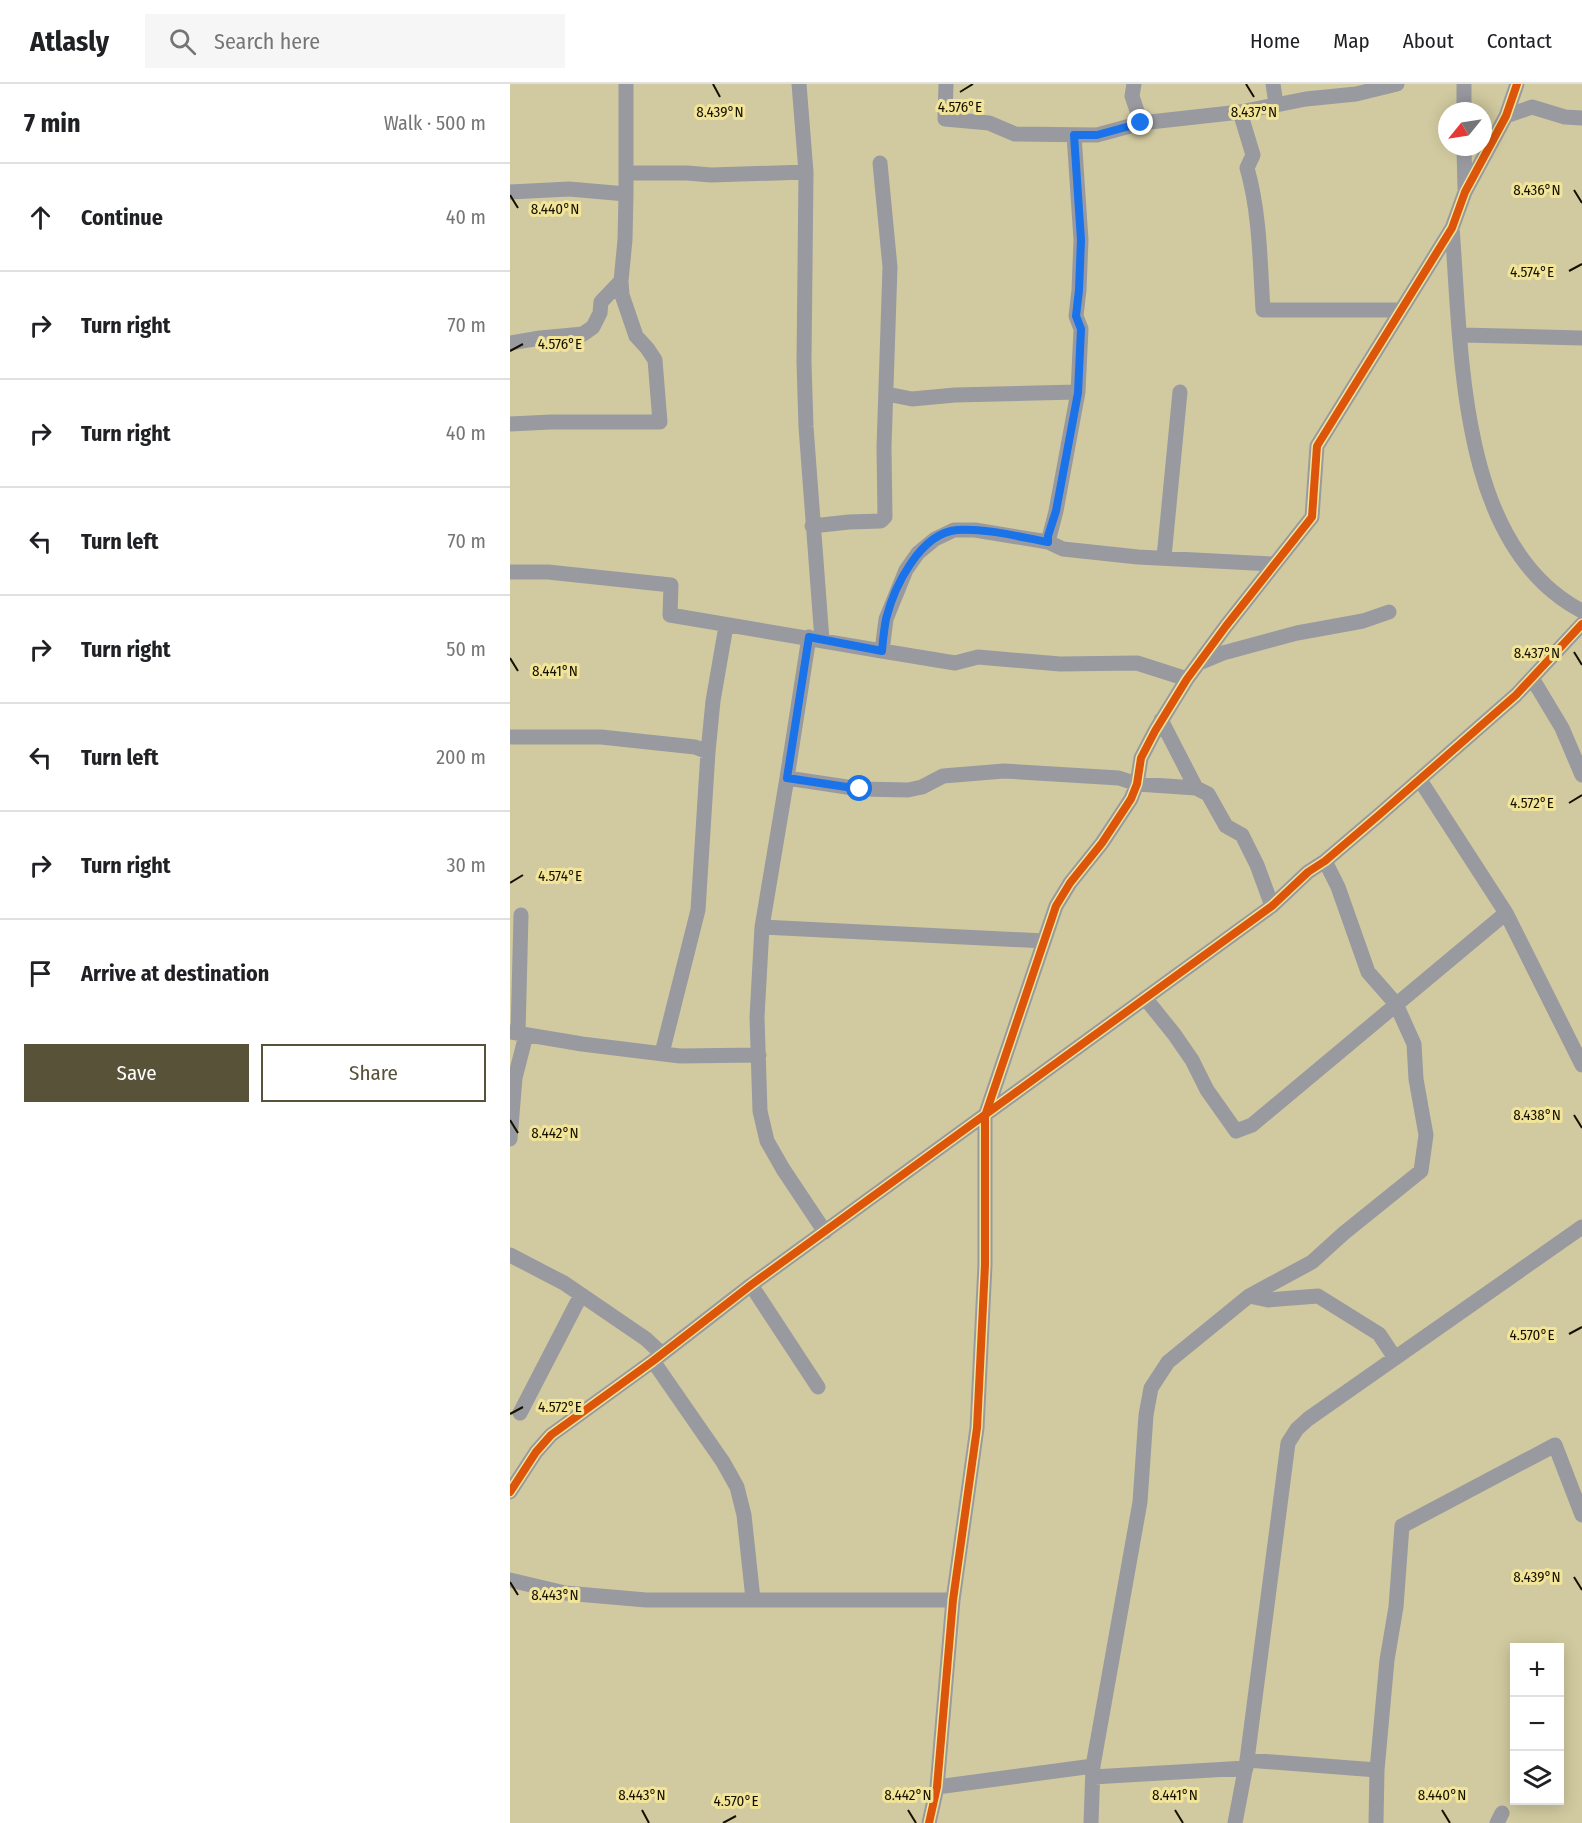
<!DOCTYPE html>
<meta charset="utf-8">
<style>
:root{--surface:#fff;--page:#f6f6f6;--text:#202124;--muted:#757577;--line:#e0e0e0;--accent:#575238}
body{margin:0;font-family:"Fira Sans Condensed",sans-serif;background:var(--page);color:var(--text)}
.controls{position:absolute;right:18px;bottom:18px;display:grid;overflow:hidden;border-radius:0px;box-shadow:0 3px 15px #0003}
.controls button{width:54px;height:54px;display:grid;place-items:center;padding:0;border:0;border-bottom:2px solid var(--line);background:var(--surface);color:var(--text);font:30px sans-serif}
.compass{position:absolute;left:928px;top:18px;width:54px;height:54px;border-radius:50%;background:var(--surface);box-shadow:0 3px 15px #0003;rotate:240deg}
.stop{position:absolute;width:18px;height:18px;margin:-14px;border:4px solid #1a73e8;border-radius:50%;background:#fff}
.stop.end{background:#1a73e8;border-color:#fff;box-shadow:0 2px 6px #0008}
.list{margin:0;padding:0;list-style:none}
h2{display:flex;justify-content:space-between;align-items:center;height:78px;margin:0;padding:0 24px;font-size:26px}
h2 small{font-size:20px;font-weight:400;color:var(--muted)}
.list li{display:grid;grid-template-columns:39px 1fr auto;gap:18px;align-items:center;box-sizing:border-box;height:108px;padding:0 24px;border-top:2px solid var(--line)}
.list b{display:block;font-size:22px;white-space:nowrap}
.list em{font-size:20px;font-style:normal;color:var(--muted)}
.actions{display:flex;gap:12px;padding:18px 24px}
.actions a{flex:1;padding:14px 0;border:2px solid var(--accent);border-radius:0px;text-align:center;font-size:21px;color:var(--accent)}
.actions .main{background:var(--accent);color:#fff}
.icon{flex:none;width:33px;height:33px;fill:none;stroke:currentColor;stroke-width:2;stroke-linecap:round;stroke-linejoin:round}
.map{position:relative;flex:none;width:1072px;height:1739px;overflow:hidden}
header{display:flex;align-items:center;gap:36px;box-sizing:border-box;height:84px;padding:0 30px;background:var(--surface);border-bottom:2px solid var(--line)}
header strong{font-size:28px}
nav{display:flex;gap:33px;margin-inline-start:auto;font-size:21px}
.search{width:420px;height:54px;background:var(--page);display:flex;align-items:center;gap:15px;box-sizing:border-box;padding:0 21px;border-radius:0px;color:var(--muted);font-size:22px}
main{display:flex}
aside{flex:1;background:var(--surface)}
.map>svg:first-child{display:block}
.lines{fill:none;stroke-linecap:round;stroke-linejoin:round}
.minor{stroke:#999aa0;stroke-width:15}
.cycleway-casing{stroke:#f2e599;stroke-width:11}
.cycleway{stroke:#dd550b;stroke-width:8}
.route{stroke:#1a73e8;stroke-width:8}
.ticks{fill:none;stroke:#151100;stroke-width:2}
.ticks-label{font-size:15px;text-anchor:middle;fill:#151100;stroke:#f2e599;stroke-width:6;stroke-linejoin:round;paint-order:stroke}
</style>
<header>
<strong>Atlasly</strong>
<div class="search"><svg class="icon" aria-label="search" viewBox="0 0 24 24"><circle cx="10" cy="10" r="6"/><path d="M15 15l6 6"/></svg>Search here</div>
<nav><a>Home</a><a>Map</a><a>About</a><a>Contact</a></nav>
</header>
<main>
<aside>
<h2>7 min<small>Walk · 500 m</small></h2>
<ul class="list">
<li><svg class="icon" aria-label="ahead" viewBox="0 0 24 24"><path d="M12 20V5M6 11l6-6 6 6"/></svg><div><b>Continue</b></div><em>40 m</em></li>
<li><svg class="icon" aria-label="right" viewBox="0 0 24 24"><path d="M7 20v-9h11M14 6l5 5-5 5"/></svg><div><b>Turn right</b></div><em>70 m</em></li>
<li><svg class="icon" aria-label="right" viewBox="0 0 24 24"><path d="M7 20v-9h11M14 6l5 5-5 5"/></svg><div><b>Turn right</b></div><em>40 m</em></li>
<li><svg class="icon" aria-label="left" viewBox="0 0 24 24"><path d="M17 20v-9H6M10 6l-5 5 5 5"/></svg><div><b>Turn left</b></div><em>70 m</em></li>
<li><svg class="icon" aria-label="right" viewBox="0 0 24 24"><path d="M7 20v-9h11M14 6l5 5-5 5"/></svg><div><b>Turn right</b></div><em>50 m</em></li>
<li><svg class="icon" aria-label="left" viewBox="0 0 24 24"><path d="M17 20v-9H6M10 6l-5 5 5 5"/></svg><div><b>Turn left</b></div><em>200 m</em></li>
<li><svg class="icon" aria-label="right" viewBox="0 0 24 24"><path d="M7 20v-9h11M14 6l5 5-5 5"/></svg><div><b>Turn right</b></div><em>30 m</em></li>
<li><svg class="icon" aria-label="arrive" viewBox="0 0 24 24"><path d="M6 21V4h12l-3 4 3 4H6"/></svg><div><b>Arrive at destination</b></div></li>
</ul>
<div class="actions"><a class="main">Save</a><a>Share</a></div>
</aside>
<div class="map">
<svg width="1072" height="1739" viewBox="0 0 1072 1739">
<rect width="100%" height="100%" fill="#d1caa0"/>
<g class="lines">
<path class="minor" d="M289,0L296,88L294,278L296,343L312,556
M436,0L435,35L479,39L505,50L587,51L631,39L730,28L796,15L846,10L887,0
M624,0L622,12L631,39
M763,0L766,20
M954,0V27
M730,28L743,71L737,84C750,129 750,179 753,226H891
M996,32L1022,23L1055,33L1072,34
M954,63L955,105
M117,89H177L201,91L296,88
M0,108L59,105L116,110V0
M942,144C952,266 947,462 1072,527
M951,251L1072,254
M0,259L30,254L73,250L83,243L90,229L91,218L111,197L115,156L116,110
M377,310L402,315L445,311L568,308
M0,340L41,338H150L145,276L137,264L126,252L112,211L111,197
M302,442L339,438L371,437L375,433L374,363L380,183L370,79
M538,458L546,427L568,308L571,245L566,232L569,206L571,156L564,51
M654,473L670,308
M0,488H38L161,501L160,531L372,567L376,535L396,486L408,469L425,455L444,446H465L538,458L553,465L628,473L764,480
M299,553L277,694L350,705L398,706L412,703L433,692L494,687L609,694L627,700L686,704L698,710L716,742L732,751L747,781L762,822
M372,567L445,579L468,573L550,580L627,579L677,595
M689,579L713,569L787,549L853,537L879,528
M1022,594L1052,644L1072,691
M651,636L686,704
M0,653H91L185,663L198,668
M277,694L252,843L247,933L250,1027L257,1057L273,1085L315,1148
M910,696L996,829L1072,981
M252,843L534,857
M635,914L664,950L682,976L697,1006L726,1047L742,1041L996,829
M0,948L72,960L170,972L249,971
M8,950L11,831
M152,969L188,826L198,668L203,617L216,542
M0,1055L5,994L16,951
M0,1171L54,1199L136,1255L152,1270
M241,1201L308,1303
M739,1212L758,1216L808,1212L869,1250L885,1274
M143,1277L213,1378L227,1403L234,1431L243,1515
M10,1329L71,1211
M0,1408L26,1368L41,1351L143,1277L241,1201L762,822L798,788L815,777L869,731L1006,611L1072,540
M0,1496L55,1509L136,1516H443
M737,1676L867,1686L877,1576L886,1523L892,1442L1045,1361L1072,1431
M583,1682L630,1418L636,1331L641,1304L658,1278L739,1212L802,1178L834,1149L911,1087L916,1051L906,995L904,960L886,920L858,888L828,803L815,777
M583,1693L736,1684
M427,1703L583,1682L581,1739
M419,1739L427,1703L443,1516L467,1344L475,1181V1032L546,822L560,799L592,759L621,715L627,700L631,674L645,647L677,595L716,542L802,433L807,362L942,144L955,108L996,32L1007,0
M725,1739L737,1676L778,1359L787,1345L798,1335L1072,1143
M866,1739L867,1686
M987,1739L992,1729"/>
<defs>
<path id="cycleway" d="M0,1408L26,1368L41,1351L143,1277L241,1201L762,822L798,788L815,777L869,731L1006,611L1072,540
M419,1739L427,1703L443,1516L467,1344L475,1181V1032L546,822L560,799L592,759L621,715L627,700L631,674L645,647L677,595L716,542L802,433L807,362L942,144L955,108L996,32L1007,0"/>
</defs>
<use href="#cycleway" class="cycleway-casing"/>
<use href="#cycleway" class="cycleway"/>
</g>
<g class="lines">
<path class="route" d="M350,705L277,694L299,553L372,567C373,556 374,545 376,535C384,503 410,449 447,446C477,444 509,453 538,458V452L546,427L568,309L571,245L566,232L569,206L571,156L564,51H587L631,39"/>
</g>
<path class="ticks" d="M203,0L210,13M736,0L744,13M450,8L463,0M1064,106L1072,119M0,111L8,124M1059,187L1072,180M0,267L13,260M1064,568L1072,581M0,574L8,587M1059,719L1072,711M0,799L13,791M1064,1031L1072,1044M0,1036L8,1049M1059,1250L1072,1243M0,1330L13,1323M1064,1493L1072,1506M0,1498L8,1511M132,1726L139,1739M398,1726L406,1739M665,1726L673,1739M932,1726L940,1739M213,1739L226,1732"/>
<g class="ticks-label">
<text x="450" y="28">4.576°E</text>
<text x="210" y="33">8.439°N</text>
<text x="744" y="33">8.437°N</text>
<text x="1027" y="111">8.436°N</text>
<text x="45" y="130">8.440°N</text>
<text x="1022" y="193">4.574°E</text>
<text x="50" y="265">4.576°E</text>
<text x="1027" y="574">8.437°N</text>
<text x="45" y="592">8.441°N</text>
<text x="1022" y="724">4.572°E</text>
<text x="50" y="797">4.574°E</text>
<text x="1027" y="1036">8.438°N</text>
<text x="45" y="1054">8.442°N</text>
<text x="1022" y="1256">4.570°E</text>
<text x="50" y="1328">4.572°E</text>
<text x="1027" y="1498">8.439°N</text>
<text x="45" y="1516">8.443°N</text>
<text x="132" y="1716">8.443°N</text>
<text x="398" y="1716">8.442°N</text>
<text x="665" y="1716">8.441°N</text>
<text x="932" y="1716">8.440°N</text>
<text x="226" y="1722">4.570°E</text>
</g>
</svg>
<div class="controls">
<button>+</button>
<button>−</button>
<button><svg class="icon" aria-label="layers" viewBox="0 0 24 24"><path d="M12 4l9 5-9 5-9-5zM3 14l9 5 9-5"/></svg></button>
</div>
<svg class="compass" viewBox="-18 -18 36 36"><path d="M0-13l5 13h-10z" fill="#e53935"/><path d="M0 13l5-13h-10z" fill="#757577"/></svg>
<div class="stop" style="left:350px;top:705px"></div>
<div class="stop end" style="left:631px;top:39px"></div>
</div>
</main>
